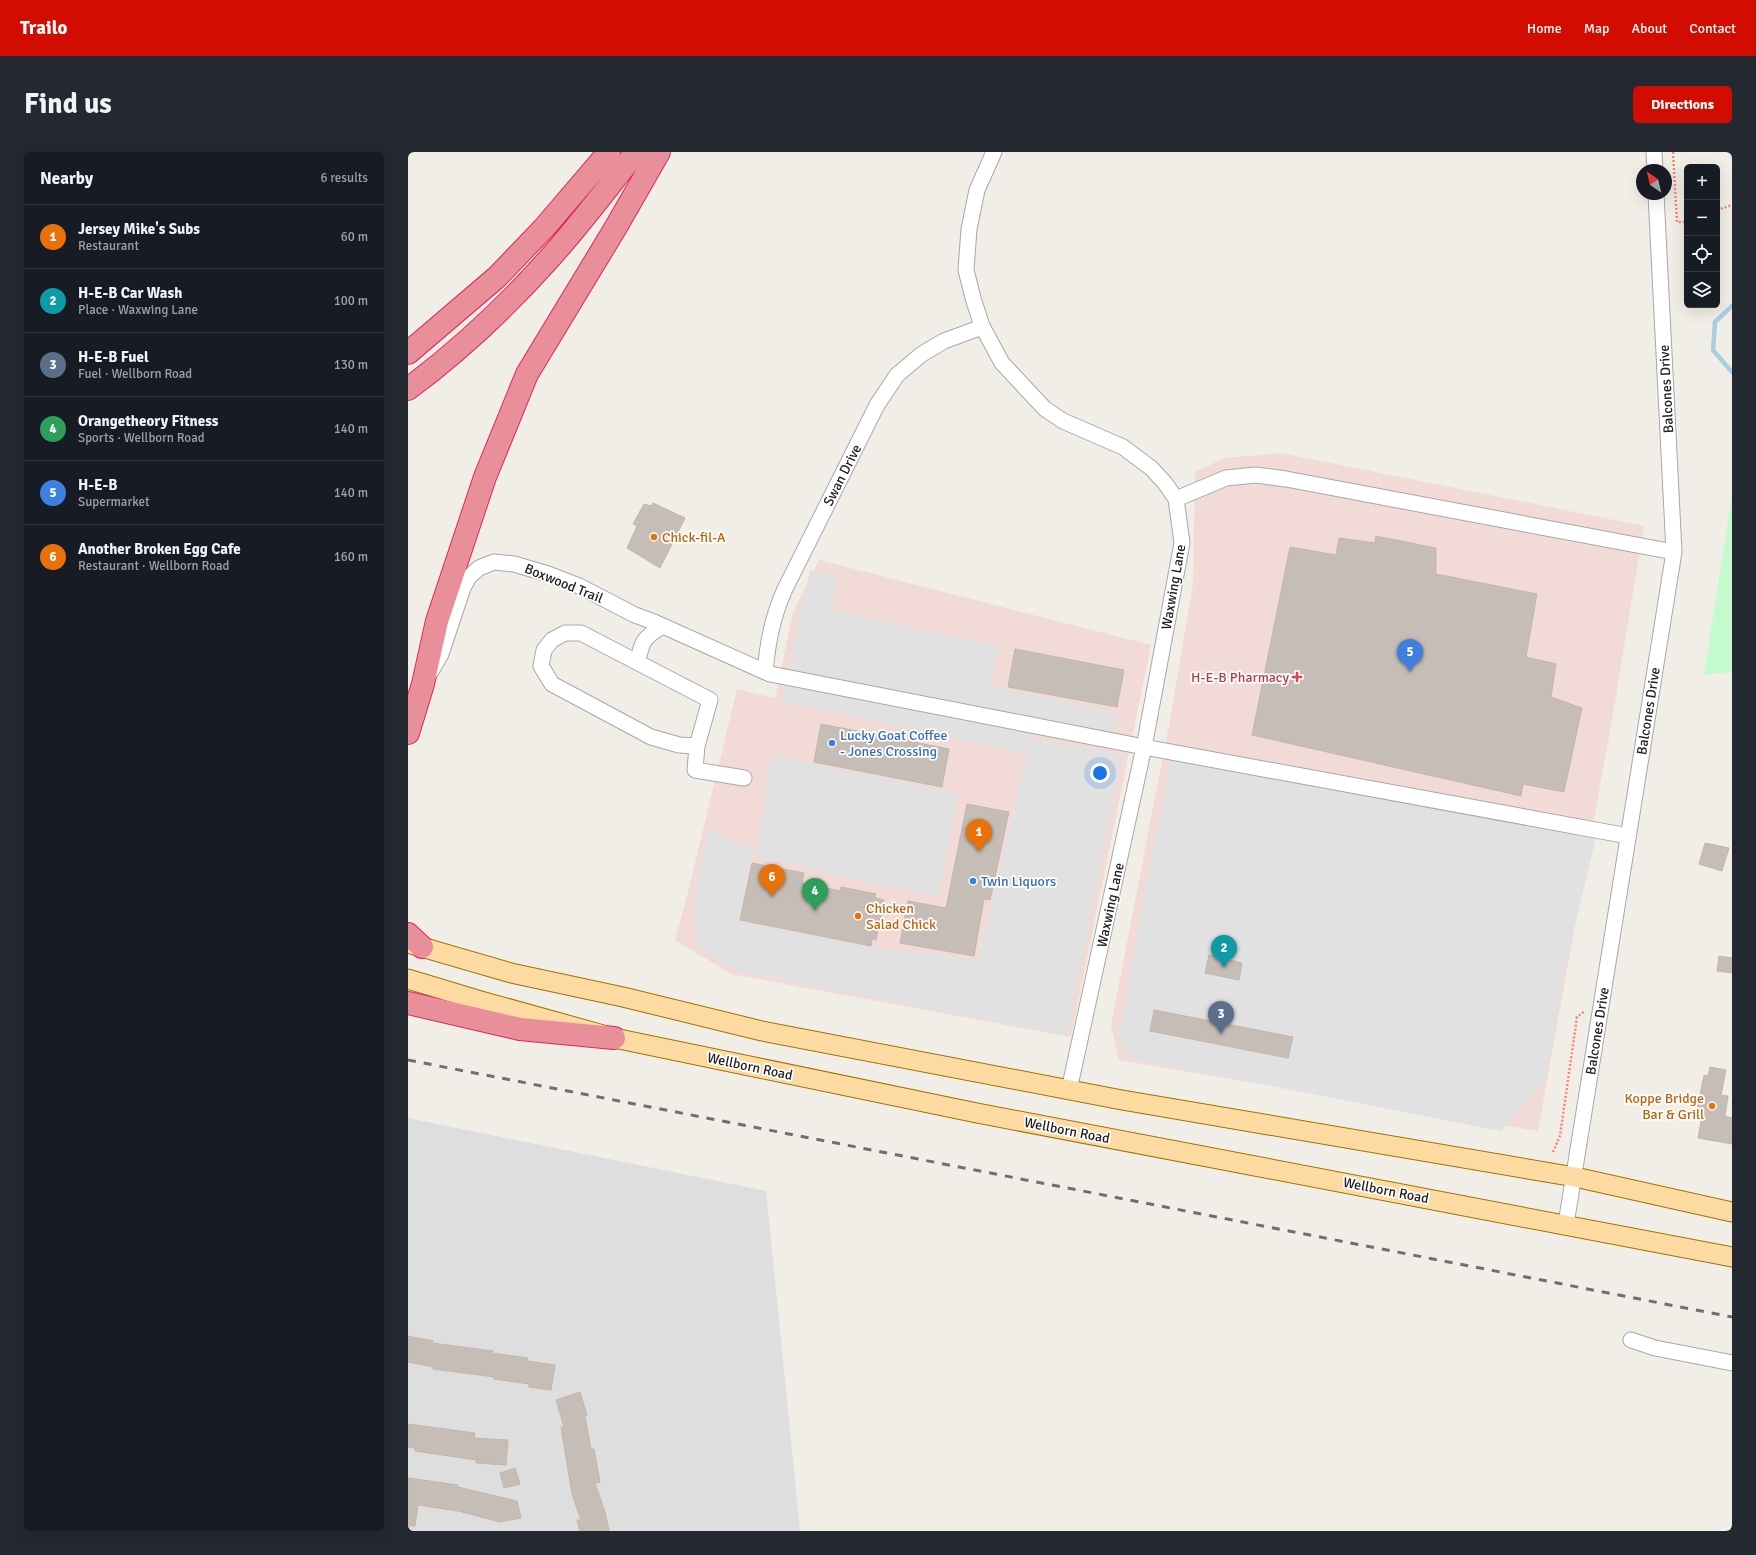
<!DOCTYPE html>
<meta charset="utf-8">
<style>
:root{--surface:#171b24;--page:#242831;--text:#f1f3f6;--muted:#9ea1a6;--line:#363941;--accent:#d20c00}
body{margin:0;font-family:Signika,sans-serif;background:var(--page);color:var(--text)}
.controls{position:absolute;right:12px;top:12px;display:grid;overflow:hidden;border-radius:6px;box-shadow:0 4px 16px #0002}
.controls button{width:36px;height:36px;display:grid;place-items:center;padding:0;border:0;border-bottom:1px solid var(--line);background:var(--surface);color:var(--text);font:20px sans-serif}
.compass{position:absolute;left:1228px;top:12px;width:36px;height:36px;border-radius:50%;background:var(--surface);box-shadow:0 4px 16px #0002;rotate:326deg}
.you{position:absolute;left:692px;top:621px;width:14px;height:14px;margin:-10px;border:3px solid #fff;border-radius:50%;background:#1a73e8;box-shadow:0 0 0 6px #1a73e833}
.badge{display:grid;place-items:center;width:26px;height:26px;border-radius:50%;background:var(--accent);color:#fff;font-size:13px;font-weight:700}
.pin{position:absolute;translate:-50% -33px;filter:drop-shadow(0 1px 2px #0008)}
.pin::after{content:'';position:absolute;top:21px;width:14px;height:12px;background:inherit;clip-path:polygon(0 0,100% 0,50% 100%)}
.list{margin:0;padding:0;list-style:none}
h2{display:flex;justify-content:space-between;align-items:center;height:52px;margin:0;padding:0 16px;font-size:17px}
h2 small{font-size:13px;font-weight:400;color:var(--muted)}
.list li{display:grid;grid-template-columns:26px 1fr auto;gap:12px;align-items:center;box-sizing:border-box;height:64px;padding:0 16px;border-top:1px solid var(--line)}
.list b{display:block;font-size:15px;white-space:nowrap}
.list p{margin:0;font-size:13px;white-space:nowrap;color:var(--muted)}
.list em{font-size:13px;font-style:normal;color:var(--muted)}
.icon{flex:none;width:22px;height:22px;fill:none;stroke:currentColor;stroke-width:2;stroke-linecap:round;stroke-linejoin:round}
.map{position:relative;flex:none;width:1324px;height:1379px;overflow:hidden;border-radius:6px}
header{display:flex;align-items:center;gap:24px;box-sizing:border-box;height:56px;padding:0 20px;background:var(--accent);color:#fff}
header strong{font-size:19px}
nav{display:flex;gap:22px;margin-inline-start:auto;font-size:14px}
.intro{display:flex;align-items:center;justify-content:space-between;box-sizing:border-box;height:96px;padding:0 24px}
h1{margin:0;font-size:28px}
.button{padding:10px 18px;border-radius:6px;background:var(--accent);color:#fff;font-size:14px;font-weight:700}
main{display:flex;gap:24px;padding:0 24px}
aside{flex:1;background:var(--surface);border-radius:6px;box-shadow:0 4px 16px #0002}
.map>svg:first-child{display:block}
.residential{fill:#dfdede}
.commercial{fill:#f2dad7}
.park{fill:#c5facd}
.parking{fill:#e1e1e1}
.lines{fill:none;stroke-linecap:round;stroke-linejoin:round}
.stream{stroke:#a8cfdf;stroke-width:4.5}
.building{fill:#c6beb6;stroke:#c3b6a9}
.minor-casing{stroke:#a8a8a8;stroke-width:17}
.major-casing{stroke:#9e7300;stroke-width:21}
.highway-casing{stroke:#de265a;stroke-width:24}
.path{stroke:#fb856e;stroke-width:2.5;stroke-dasharray:2 2;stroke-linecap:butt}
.minor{stroke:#fff;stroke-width:15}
.major{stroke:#fddaa1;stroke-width:19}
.highway{stroke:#e98f9a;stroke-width:22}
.rail{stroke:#6f6f6f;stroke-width:3;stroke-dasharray:8 8;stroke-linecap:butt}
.food-dot{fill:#e8710a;stroke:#fff;stroke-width:1.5}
.health-dot{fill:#e0444e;stroke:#fff;stroke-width:1.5}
.shop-dot{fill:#3f7fe0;stroke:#fff;stroke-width:1.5}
.labels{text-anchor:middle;stroke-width:3.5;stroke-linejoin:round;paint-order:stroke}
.street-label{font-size:14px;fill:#212121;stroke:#fff}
.food-label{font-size:14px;fill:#c56008;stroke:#fff;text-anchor:start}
.health-label{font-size:14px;fill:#be3a42;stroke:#fff;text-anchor:end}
.shop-label{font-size:14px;fill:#366cbe;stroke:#fff;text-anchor:start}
</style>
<header>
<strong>Trailo</strong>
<nav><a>Home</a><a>Map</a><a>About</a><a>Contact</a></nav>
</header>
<div class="intro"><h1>Find us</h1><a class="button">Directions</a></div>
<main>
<aside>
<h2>Nearby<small>6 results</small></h2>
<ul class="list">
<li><span class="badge" style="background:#e8710a">1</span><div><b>Jersey Mike's Subs</b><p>Restaurant</p></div><em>60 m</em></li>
<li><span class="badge" style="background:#0f9aa8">2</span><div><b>H-E-B Car Wash</b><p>Place · Waxwing Lane</p></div><em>100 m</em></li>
<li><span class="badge" style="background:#5c6f8a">3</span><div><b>H-E-B Fuel</b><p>Fuel · Wellborn Road</p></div><em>130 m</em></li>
<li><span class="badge" style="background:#2e9e5b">4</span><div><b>Orangetheory Fitness</b><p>Sports · Wellborn Road</p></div><em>140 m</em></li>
<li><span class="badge" style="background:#3f7fe0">5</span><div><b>H-E-B</b><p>Supermarket</p></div><em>140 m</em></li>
<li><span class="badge" style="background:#e8710a">6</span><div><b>Another Broken Egg Cafe</b><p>Restaurant · Wellborn Road</p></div><em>160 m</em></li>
</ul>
</aside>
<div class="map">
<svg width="1324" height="1379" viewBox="0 0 1324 1379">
<rect width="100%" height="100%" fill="#f1eee7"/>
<path class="residential" d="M0,966L358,1039L392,1379H0Z"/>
<path class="commercial" d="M873,301L1236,374L1205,562L1130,979L711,908L703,873L762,568L785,432L787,320L817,306Z
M411,408L743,493L663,885L323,822L267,788L280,740L329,537L367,546L385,460Z"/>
<path class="park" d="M1324,343V520L1296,523Z"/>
<path class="parking" d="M402,418L430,424L423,458L591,494L583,534L709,561L705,580L626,563L617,601L374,549Z
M623,586L714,603L659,883L329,819L289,795L287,742L300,677L345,696L332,768L463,794L570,808Z
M765,600L1190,678L1159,806L1137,927L1093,979L720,906L711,885L734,753Z
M363,603L550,642L530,745L349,706Z"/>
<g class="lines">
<path class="stream" d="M1324,154L1307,170L1305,198L1324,220"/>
</g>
<path class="building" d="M245,351L277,366L252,416L219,396L229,374L225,372L236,352L243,354Z
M968,384L1028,396V422L1129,442L1118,505L1148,512L1143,545L1174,556L1156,640L1115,632L1113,644L844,583L882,395L928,403L931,386L967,391Z
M607,497L716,518L709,555L600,535Z
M413,572L541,597L534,635L406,610Z
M559,652L601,660L582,748L576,747L566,804L492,791L500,749L538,756Z
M1297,691L1321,696L1314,719L1291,712Z
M344,711L396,721L394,731L432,739L433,735L468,742L467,746L476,748L468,788L464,787L463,794L332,768Z
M801,803L834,811L831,828L797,821Z
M1311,804L1324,806V821L1309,819Z
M746,858L885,885L880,906L742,879Z
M1302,915L1318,918L1313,943L1320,944L1317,964L1324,966V992L1290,986L1294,964L1288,963L1296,923L1300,924Z
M0,1184L25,1189L24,1191L85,1199L84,1201L120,1206L119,1209L147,1213L143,1238L121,1235V1232L86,1227V1225L25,1217V1215L0,1210Z
M172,1240L179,1263L177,1264L183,1297H186L192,1330L187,1331L197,1360L201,1379H172L169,1368H173L164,1342L153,1275H156L148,1248Z
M0,1272L67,1281L66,1286L100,1288L98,1313L68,1311V1308L7,1299V1296L0,1295Z
M107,1316L112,1332L96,1336L92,1321Z
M0,1326L50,1333V1335L109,1349L113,1366L92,1370L50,1359L10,1353L7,1374H0Z"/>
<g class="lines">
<defs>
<path id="minor" d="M586,0L569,38L561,77L558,118L565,146L574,174L594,211L637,257L655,269L715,295L743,316L757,331L768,347L774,391L736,595L661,938
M1246,0L1247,18
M768,347L818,326L848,323L878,327L1266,400
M230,511C233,489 236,486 254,474
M357,519C360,490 364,467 376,439L469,253L489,223L514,202L536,189L574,175
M22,521L33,502L55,436L61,425L71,416L86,410L106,412L140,422L171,434L227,463L246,470L362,522L736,595L1220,684
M289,594L302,548L173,481H157L144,488L136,498L133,514L144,532L243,585L271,593L289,594L287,618L336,626
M1158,1072L1266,400L1248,42
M1223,1188L1247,1196L1324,1211"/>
<path id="major" d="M0,791L103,821L215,845L354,879L714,948L1167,1025L1324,1060
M0,827L73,849L206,886L569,961L1324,1105"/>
<path id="highway" d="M0,201L89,125L136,76L201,0
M0,237C51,199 97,156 140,108C171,74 199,36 228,0
M0,581L15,532L29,469L77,325L119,222L208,75L251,0
M0,782L14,795
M0,851L112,877L206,886"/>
</defs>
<use href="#minor" class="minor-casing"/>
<use href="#major" class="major-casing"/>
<use href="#highway" class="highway-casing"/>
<path class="path" d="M1265,0L1269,70H1279
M1309,58L1324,53
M1145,1000L1152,984L1169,865L1177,859"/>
<use href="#minor" class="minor"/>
<use href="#major" class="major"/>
<use href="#highway" class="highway"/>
<path class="rail" d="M0,908L1324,1165"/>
</g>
<g class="food-dot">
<circle cx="246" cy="385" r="4"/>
<circle cx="450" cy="764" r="4"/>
<circle cx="1304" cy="954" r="4"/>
</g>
<path class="health-dot" d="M887 519h4v4h4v4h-4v4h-4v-4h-4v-4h4z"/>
<g class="shop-dot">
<circle cx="424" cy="591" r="4"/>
<circle cx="565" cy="729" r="4"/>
</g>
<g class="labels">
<g class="street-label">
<text transform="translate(1258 237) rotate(-93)" y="5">Balcones Drive</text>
<text transform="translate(434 323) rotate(-63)" y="5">Swan Drive</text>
<text transform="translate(156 431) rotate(22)" y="5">Boxwood Trail</text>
<text transform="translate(765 435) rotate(-80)" y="5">Waxwing Lane</text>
<text transform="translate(1240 559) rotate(-81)" y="5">Balcones Drive</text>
<text transform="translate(702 753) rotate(-78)" y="5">Waxwing Lane</text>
<text transform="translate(1189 879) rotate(-81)" y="5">Balcones Drive</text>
<text transform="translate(342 914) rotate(12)" y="5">Wellborn Road</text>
<text transform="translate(659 978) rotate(11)" y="5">Wellborn Road</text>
<text transform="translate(978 1038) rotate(11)" y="5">Wellborn Road</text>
</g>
<g class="food-label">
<text x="254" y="390">Chick-fil-A</text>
<text x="458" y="761">Chicken<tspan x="458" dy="16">Salad Chick</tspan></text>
<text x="1296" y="951" text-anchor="end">Koppe Bridge<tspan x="1296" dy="16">Bar &amp; Grill</tspan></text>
</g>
<g class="health-label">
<text x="881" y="530">H-E-B Pharmacy</text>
</g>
<g class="shop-label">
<text x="432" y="588">Lucky Goat Coffee<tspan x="432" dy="16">- Jones Crossing</tspan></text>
<text x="573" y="734">Twin Liquors</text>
</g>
</g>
</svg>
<div class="controls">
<button>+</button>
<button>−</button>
<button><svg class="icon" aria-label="locate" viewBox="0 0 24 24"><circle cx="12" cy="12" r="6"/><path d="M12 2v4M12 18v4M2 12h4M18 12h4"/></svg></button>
<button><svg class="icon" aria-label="layers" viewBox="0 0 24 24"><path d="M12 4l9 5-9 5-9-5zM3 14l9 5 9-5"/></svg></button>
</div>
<svg class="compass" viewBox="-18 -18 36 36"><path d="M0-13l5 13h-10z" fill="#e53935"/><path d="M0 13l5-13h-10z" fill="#9ea1a6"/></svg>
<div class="you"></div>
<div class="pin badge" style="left:571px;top:700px;background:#e8710a">1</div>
<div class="pin badge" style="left:816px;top:816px;background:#0f9aa8">2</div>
<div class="pin badge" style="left:813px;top:882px;background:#5c6f8a">3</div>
<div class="pin badge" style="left:407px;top:759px;background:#2e9e5b">4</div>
<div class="pin badge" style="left:1002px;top:520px;background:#3f7fe0">5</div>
<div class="pin badge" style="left:364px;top:745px;background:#e8710a">6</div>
</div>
</main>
